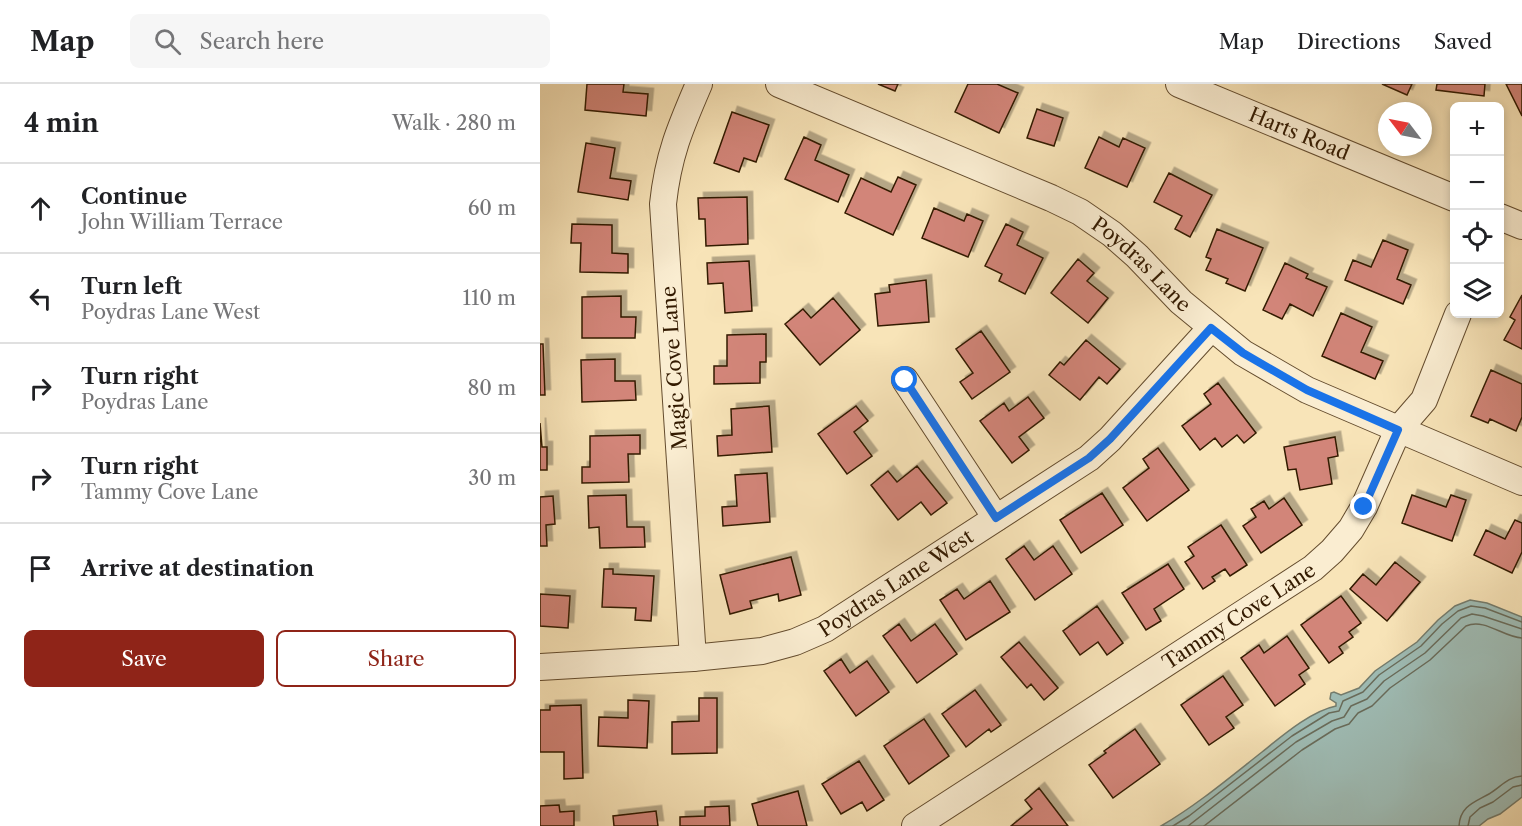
<!DOCTYPE html>
<meta charset="utf-8">
<style>
:root{--surface:#fff;--page:#f6f6f6;--text:#202124;--muted:#757577;--line:#e0e0e0;--accent:#8f2418}
body{margin:0;font-family:"Libre Caslon Text",serif;background:var(--page);color:var(--text)}
.controls{position:absolute;right:18px;top:18px;display:grid;overflow:hidden;border-radius:9px;box-shadow:0 3px 9px #0003}
.controls button{width:54px;height:54px;display:grid;place-items:center;padding:0;border:0;border-bottom:2px solid var(--line);background:var(--surface);color:var(--text);font:30px sans-serif}
.compass{position:absolute;left:838px;top:18px;width:54px;height:54px;border-radius:50%;background:var(--surface);box-shadow:0 3px 9px #0003;rotate:302deg}
.stop{position:absolute;width:18px;height:18px;margin:-14px;border:4px solid #1a73e8;border-radius:50%;background:#fff}
.stop.end{background:#1a73e8;border-color:#fff;box-shadow:0 2px 6px #0008}
.list{margin:0;padding:0;list-style:none}
h2{display:flex;justify-content:space-between;align-items:center;height:78px;margin:0;padding:0 24px;font-size:26px}
h2 small{font-size:20px;font-weight:400;color:var(--muted)}
.list li{display:grid;grid-template-columns:39px 1fr auto;gap:18px;align-items:center;box-sizing:border-box;height:90px;padding:0 24px;border-top:2px solid var(--line)}
.list b{display:block;font-size:22px;white-space:nowrap}
.list p{margin:0;font-size:20px;white-space:nowrap;color:var(--muted)}
.list em{font-size:20px;font-style:normal;color:var(--muted)}
.actions{display:flex;gap:12px;padding:18px 24px}
.actions a{flex:1;padding:14px 0;border:2px solid var(--accent);border-radius:9px;text-align:center;font-size:21px;color:var(--accent)}
.actions .main{background:var(--accent);color:#fff}
.icon{flex:none;width:33px;height:33px;fill:none;stroke:currentColor;stroke-width:2;stroke-linecap:round;stroke-linejoin:round}
.map{position:relative;flex:none;width:982px;height:742px;overflow:hidden}
header{display:flex;align-items:center;gap:36px;box-sizing:border-box;height:84px;padding:0 30px;background:var(--surface);border-bottom:2px solid var(--line)}
header strong{font-size:28px}
nav{display:flex;gap:33px;margin-inline-start:auto;font-size:21px}
.search{width:420px;height:54px;background:var(--page);display:flex;align-items:center;gap:15px;box-sizing:border-box;padding:0 21px;border-radius:9px;color:var(--muted);font-size:22px}
main{display:flex}
aside{flex:1;background:var(--surface)}
.map>svg:first-child{display:block}
.water{fill:#9fbdb6;stroke:#747c6d;stroke-width:1.5}
.lines{fill:none;stroke-linecap:round;stroke-linejoin:round}
.shore{stroke:#696c5b;stroke-width:1.5}
.building{fill:#d28579;stroke:#331a00;stroke-width:1.5;filter:url(#shadow)}
.minor-casing{stroke:#644c2e;stroke-width:28}
.minor{stroke:#faedd1;stroke-width:26}
.route{stroke:#1a73e8;stroke-width:8}
.labels{text-anchor:middle;stroke-width:6;stroke-linejoin:round;paint-order:stroke}
.street-label{font-size:20px;fill:#331a00;stroke:#faedd1}
</style>
<header>
<strong>Map</strong>
<div class="search"><svg class="icon" aria-label="search" viewBox="0 0 24 24"><circle cx="10" cy="10" r="6"/><path d="M15 15l6 6"/></svg>Search here</div>
<nav><a>Map</a><a>Directions</a><a>Saved</a></nav>
</header>
<main>
<aside>
<h2>4 min<small>Walk · 280 m</small></h2>
<ul class="list">
<li><svg class="icon" aria-label="ahead" viewBox="0 0 24 24"><path d="M12 20V5M6 11l6-6 6 6"/></svg><div><b>Continue</b><p>John William Terrace</p></div><em>60 m</em></li>
<li><svg class="icon" aria-label="left" viewBox="0 0 24 24"><path d="M17 20v-9H6M10 6l-5 5 5 5"/></svg><div><b>Turn left</b><p>Poydras Lane West</p></div><em>110 m</em></li>
<li><svg class="icon" aria-label="right" viewBox="0 0 24 24"><path d="M7 20v-9h11M14 6l5 5-5 5"/></svg><div><b>Turn right</b><p>Poydras Lane</p></div><em>80 m</em></li>
<li><svg class="icon" aria-label="right" viewBox="0 0 24 24"><path d="M7 20v-9h11M14 6l5 5-5 5"/></svg><div><b>Turn right</b><p>Tammy Cove Lane</p></div><em>30 m</em></li>
<li><svg class="icon" aria-label="arrive" viewBox="0 0 24 24"><path d="M6 21V4h12l-3 4 3 4H6"/></svg><div><b>Arrive at destination</b></div></li>
</ul>
<div class="actions"><a class="main">Save</a><a>Share</a></div>
</aside>
<div class="map">
<svg width="982" height="742" viewBox="0 0 982 742">
<defs>
<filter id="shadow"><feDropShadow dx="5.5" dy="-5.5" stdDeviation="0" flood-color="#0004"/></filter>
</defs>
<rect width="100%" height="100%" fill="#f8e4b8"/>
<filter id="stains"><feTurbulence type="fractalNoise" baseFrequency=".00333" numOctaves="4"/><feColorMatrix values="0 0 0 0 .2 0 0 0 0 .09 0 0 0 0 .02 0 0 0 .5 -.17"/></filter>
<radialGradient id="worn" r=".72"><stop offset=".6" stop-color="#630" stop-opacity="0"/><stop offset="1" stop-color="#630" stop-opacity=".3"/></radialGradient>
<path class="water" d="M930,516L947,519L982,533V713L960,730L948,735L939,742H621C657,721 689,694 722,668C742,652 771,627 796,622V619L790,615L791,609L794,608L801,611L819,604L835,587L877,558L898,536L915,522Z"/>
<g class="lines">
<path class="shore" d="M633,742L649,732L752,652L789,629L799,627L803,617L823,608L839,591L881,562L902,540L918,527L931,522L945,524L982,538
M648,742L756,658L792,637L804,633L811,622L827,615L844,597L885,569L921,534L932,530L943,532L982,545
M664,742L762,666L795,645L809,640L818,629L832,622L850,604L890,576L926,542C945,534 963,553 982,554
M919,742C920,722 935,718 949,710C961,703 967,693 982,692
M928,742L930,733L940,724L953,718L973,703L982,701"/>
</g>
<path class="building" d="M47,0H84L83,8L108,10L106,32L45,26Z
M338,0H358L355,7Z
M428,0H457L478,9L459,49L415,28Z
M842,0H872L867,11Z
M897,0H945L944,12L896,6Z
M966,0H982V32Z
M497,25L523,34L514,62L487,54Z
M192,28L229,41L216,78L204,74L199,88L174,79Z
M264,53L281,61L275,76L309,91L298,118L245,95Z
M559,53L579,63L583,54L605,64L587,103L545,84Z
M46,59L75,64L70,94L91,97L88,116L38,108Z
M629,89L672,111L650,153L635,145L642,132L614,118Z
M358,93L376,101L353,151L305,129L321,94L351,108Z
M207,113L208,160L166,162L165,135H159L158,114Z
M394,124L424,137L427,130L443,137L428,173L382,154Z
M32,140L72,141V169L88,170V189L40,188L41,159H31Z
M466,140L483,148L477,161L503,174L485,210L459,197L462,190L445,182Z
M677,145L723,164L705,207L686,199L688,195L666,186L671,175L666,173Z
M843,156L868,166L857,195L871,201L863,220L805,196L813,176L831,183Z
M538,175L554,189L547,197L568,214L548,239L511,209Z
M209,177L212,227L185,229L183,199L168,200L167,179Z
M745,179L768,190L766,194L787,203L773,232L750,220L742,235L723,226Z
M386,196L389,238L338,242L335,210L350,208L349,201Z
M982,211V265L964,256L975,236L970,233Z
M81,212V233H96L95,254H42V213Z
M293,214L320,246L280,281L245,240L263,225L271,234Z
M801,229L832,243L821,268L843,277L835,295L782,272Z
M441,247L470,288L432,315L420,298L433,289L416,265Z
M226,250V278H220V299L174,300V282H187V251Z
M546,256L580,285L567,300L559,293L540,316L509,291L520,278L524,281Z
M0,260H3L5,311H0Z
M75,275V297H95L96,316L42,318L41,276Z
M951,286L982,300V333L976,347L950,335L948,339L931,332Z
M678,299L716,349L704,359L697,351L682,363L675,354L660,366L642,342L671,320L664,310Z
M488,313L504,334L479,353L489,366L472,379L440,337L464,319L469,327Z
M229,322L232,368L178,372L177,352L192,351L191,325Z
M316,322L328,337L314,348L332,372L307,390L278,350Z
M0,339L2,363H7V386H0Z
M100,351V370H88L89,398L42,399V383H50V352Z
M795,353L798,372L788,374L792,400L760,406L756,385L748,386L744,363Z
M618,364L649,406L607,437L583,404L609,384L603,375Z
M377,382L407,419L391,431L381,418L358,436L331,401L348,387L357,398Z
M227,389L230,438L183,442L182,423L197,422L195,391Z
M562,409L583,441L541,469L520,436Z
M86,411L87,443H104L105,463L60,464L59,443L49,444L48,412Z
M872,411L906,423L911,411L926,416L912,457L862,439Z
M13,412L15,440L6,441L7,462H0V413Z
M744,414L762,441L721,469L703,442L716,433L711,425L724,417L729,425Z
M975,436L982,439V468L972,489L934,471L946,446L965,455Z
M681,441L707,481L690,492L685,485L672,493L675,497L663,505L645,478L654,472L648,463Z
M484,462L494,476L513,462L532,490L495,516L466,475Z
M251,473L261,511L239,517L238,510L210,517L212,524L190,530L180,491Z
M855,478L880,498L847,537L810,505L823,490L836,501Z
M628,480L644,505L614,525L621,537L606,546L582,509Z
M64,485H73V490L114,492L111,537L95,536L96,524L62,523Z
M450,497L470,528L426,556L400,516L417,505L424,515Z
M0,510L30,512L28,544L0,542Z
M801,512L821,539L809,548L813,553L799,563L803,569L789,579L761,541Z
M557,522L583,559L567,571L558,558L540,571L523,547Z
M359,540L371,557L395,540L417,570L377,599L343,552Z
M747,552L769,584L759,591L765,600L735,622L701,574L719,561L724,569Z
M479,558L518,604L504,616L491,600L487,604L461,573Z
M301,575L310,589L327,577L349,608L316,632L284,587Z
M683,592L703,621L686,633L694,644L669,661L641,621Z
M435,606L461,641L451,648L449,645L426,663L402,630Z
M159,614H177V669L132,670V638L159,637Z
M88,616L109,617L107,664L58,662L59,633L88,634Z
M41,621L43,694L24,695V668H0V626H10V622Z
M384,635L409,672L369,700L344,662Z
M595,645L620,680L573,714L549,681L566,669L564,667Z
M319,677L344,716L327,727L322,718L301,730L282,700Z
M499,704L528,742H471L492,725L485,716Z
M258,707L267,742H218L212,720Z
M19,721L20,728L34,727V742H0V722Z
M189,722L190,742H140V733L165,732V723Z
M116,727L118,742H74L73,732Z"/>
<g class="lines">
<defs>
<g id="minor">
<path id="s1" d="M239,0L511,114L540,128L572,150L597,172L641,218L703,269L767,306L982,398"/>
<path id="s2" d="M639,0L914,114"/>
<path d="M960,133L982,142"/>
<path d="M365,296L456,434"/>
<path d="M153,574L123,120C128,72 140,44 159,0"/>
<path id="s3" d="M0,583L153,574L222,567L255,558L285,545L549,374L570,355L671,244"/>
<path id="s4" d="M375,742L773,484L792,467L811,445L824,423L858,346L884,316L918,230"/>
</g>
</defs>
<use href="#minor" class="minor-casing"/>
<use href="#minor" class="minor"/>
</g>
<g class="lines">
<path class="route" d="M365,296L456,434L549,374L570,355L671,244L703,269L767,306L858,346L824,423"/>
</g>
<g class="labels">
<g class="street-label">
<text dy="7" stroke="none"><textPath href="#s2" startOffset="130">Harts Road</textPath></text>
<text dy="7" stroke="none"><textPath href="#s1" startOffset="408">Poydras Lane</textPath></text>
<text transform="translate(134 284) rotate(-94)" y="7">Magic Cove Lane</text>
<text dy="7" stroke="none"><textPath href="#s3" startOffset="374">Poydras Lane West</textPath></text>
<text dy="7" stroke="none"><textPath href="#s4" startOffset="386">Tammy Cove Lane</textPath></text>
</g>
</g>
<rect width="100%" height="100%" filter="url(#stains)"/>
<rect width="100%" height="100%" fill="url(#worn)"/>
</svg>
<div class="controls">
<button>+</button>
<button>−</button>
<button><svg class="icon" aria-label="locate" viewBox="0 0 24 24"><circle cx="12" cy="12" r="6"/><path d="M12 2v4M12 18v4M2 12h4M18 12h4"/></svg></button>
<button><svg class="icon" aria-label="layers" viewBox="0 0 24 24"><path d="M12 4l9 5-9 5-9-5zM3 14l9 5 9-5"/></svg></button>
</div>
<svg class="compass" viewBox="-18 -18 36 36"><path d="M0-13l5 13h-10z" fill="#e53935"/><path d="M0 13l5-13h-10z" fill="#757577"/></svg>
<div class="stop" style="left:365px;top:296px"></div>
<div class="stop end" style="left:824px;top:423px"></div>
</div>
</main>
